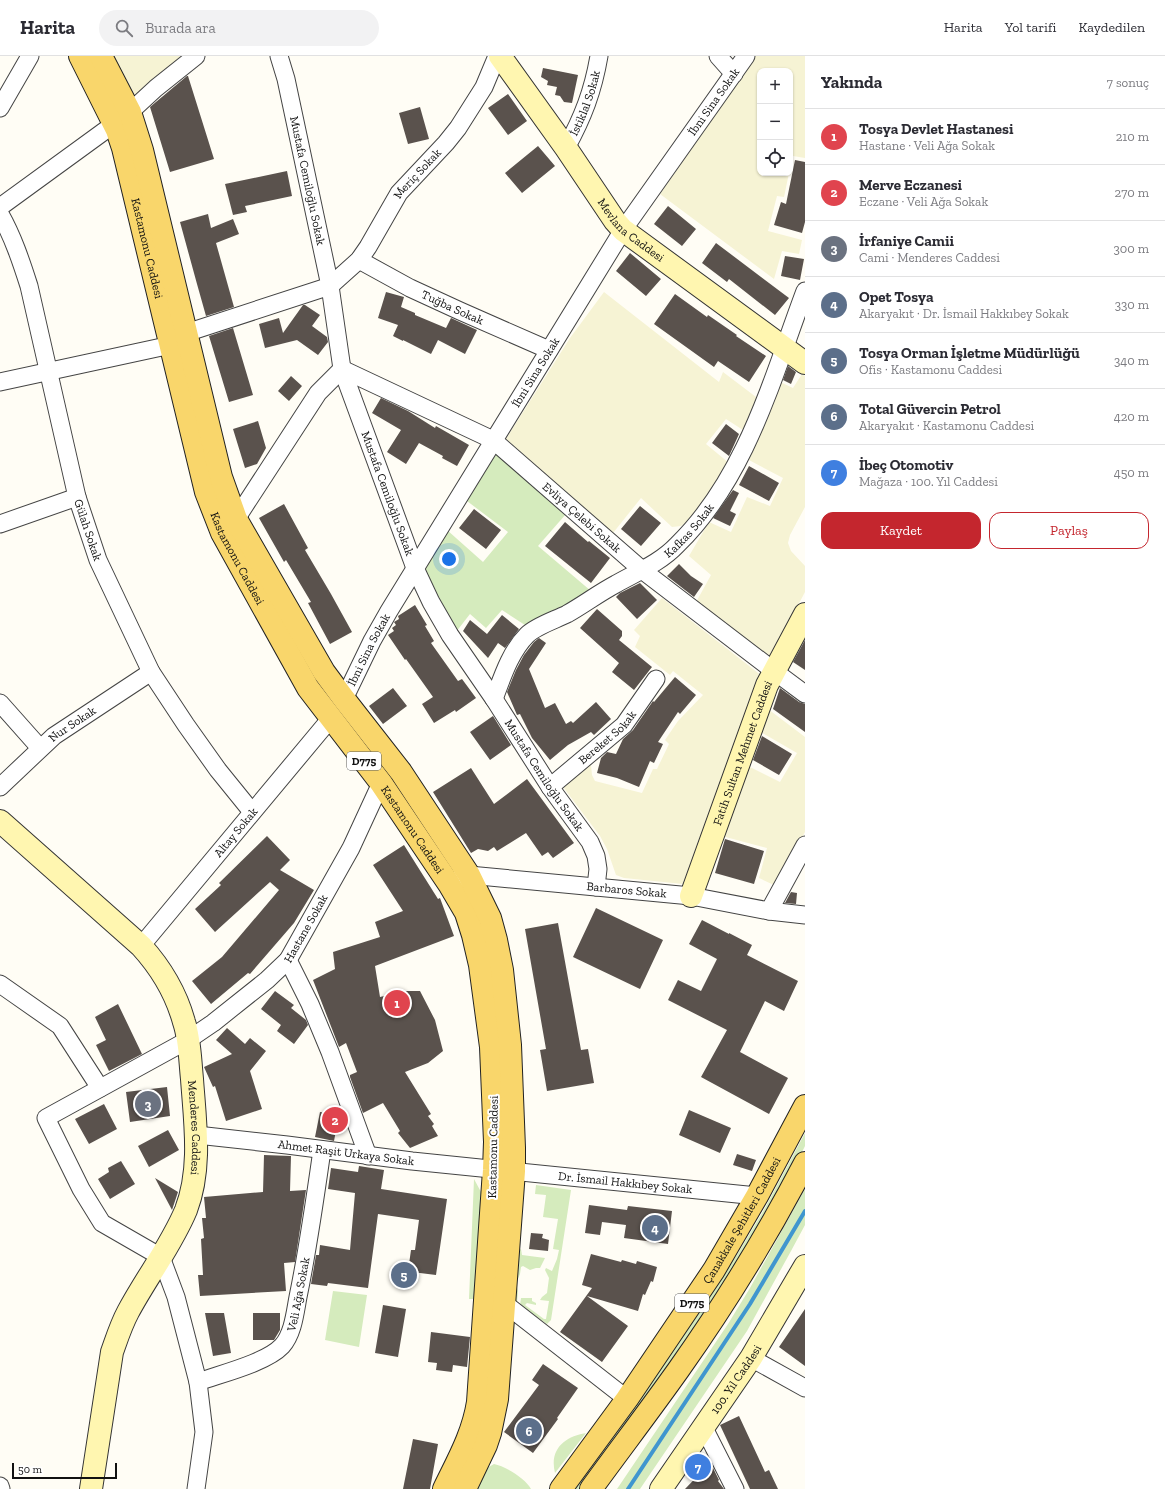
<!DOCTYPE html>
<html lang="tr">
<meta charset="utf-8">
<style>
:root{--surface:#fff;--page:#f2f2f3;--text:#2b2b33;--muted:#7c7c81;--line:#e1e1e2;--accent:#c4262e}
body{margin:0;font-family:"Zilla Slab",serif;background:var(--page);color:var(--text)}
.controls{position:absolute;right:12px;top:12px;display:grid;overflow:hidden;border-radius:8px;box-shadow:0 1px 3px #0004}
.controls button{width:36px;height:36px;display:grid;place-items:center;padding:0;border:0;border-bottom:1px solid var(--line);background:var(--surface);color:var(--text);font:20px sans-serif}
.scale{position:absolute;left:12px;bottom:10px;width:105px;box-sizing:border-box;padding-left:4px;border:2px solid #111;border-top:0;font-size:11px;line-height:14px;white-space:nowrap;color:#111;-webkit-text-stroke:3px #fff;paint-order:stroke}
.you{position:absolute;left:449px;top:503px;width:14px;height:14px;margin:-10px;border:3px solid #fff;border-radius:50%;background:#1a73e8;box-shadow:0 0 0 6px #1a73e833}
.badge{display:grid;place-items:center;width:26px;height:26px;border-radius:50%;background:var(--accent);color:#fff;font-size:13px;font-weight:700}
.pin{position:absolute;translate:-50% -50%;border:2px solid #fff;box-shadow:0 1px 4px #0006}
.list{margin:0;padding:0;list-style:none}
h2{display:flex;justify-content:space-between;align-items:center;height:52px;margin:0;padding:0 16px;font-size:17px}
h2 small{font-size:13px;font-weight:400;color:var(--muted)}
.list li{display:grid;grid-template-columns:26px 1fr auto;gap:12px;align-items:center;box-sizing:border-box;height:56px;padding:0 16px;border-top:1px solid var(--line)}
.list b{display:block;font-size:15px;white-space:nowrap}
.list p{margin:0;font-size:13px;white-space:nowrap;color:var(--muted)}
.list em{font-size:13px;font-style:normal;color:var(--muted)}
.actions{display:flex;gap:8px;padding:12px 16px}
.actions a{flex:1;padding:9px 0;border:1px solid var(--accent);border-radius:12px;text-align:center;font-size:14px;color:var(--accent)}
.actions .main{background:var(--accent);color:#fff}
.icon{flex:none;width:22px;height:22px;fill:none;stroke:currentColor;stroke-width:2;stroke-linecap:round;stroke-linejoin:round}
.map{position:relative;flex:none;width:805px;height:1433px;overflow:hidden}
header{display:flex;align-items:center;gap:24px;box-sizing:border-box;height:56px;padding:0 20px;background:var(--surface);border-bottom:1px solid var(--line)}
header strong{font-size:19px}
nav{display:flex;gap:22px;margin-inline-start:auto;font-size:14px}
.search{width:280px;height:36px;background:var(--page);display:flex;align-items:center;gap:10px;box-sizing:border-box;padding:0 14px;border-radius:22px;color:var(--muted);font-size:15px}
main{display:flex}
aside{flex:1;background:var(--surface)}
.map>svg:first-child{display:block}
.farmland{fill:#f6f3d4}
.green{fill:#d5ebbd}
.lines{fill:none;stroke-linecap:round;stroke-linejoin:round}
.stream{stroke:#3f96cf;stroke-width:4}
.building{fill:#5a524d}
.street-casing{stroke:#444;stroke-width:19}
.secondary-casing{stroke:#333;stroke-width:24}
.primary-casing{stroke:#222;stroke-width:24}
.street{stroke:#fff;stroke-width:17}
.secondary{stroke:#fff6b0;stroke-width:22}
.primary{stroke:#f9d66b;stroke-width:22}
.labels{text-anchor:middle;stroke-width:4;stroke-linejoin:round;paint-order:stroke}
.shield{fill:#fff;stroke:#585858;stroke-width:1}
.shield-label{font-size:11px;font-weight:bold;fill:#111}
.street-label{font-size:12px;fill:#111;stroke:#fff}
</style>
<header>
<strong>Harita</strong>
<div class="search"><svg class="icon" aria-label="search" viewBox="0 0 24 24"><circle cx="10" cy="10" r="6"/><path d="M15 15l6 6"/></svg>Burada ara</div>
<nav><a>Harita</a><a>Yol tarifi</a><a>Kaydedilen</a></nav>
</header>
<main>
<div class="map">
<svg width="805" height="1433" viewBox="0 0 805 1433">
<rect width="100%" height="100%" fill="#fffdf5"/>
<path class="farmland" d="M113,0H184L135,39Z
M753,0H805V102L793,100L790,114V15H760V117H789L784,141L777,140L768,175L802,184L799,198L782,195L774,223L660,138L713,62Z
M604,236L719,326L723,316L760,344L746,376L726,363L706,388L729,407L691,463L681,470L672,471L641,442L613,477L506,383L570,282Z
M802,318L805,320V451L790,479L788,487L791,495L805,510V536L769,604L695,548L711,519L689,500L709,466L731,476L747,441L770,450L783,422L747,403L780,326L793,332Z
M662,542L762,620L707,761L683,828L624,822L616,819L607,793L600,780L563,731L591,709L592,719L595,725L642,737L653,713H657L669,688L665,684L678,665L703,639L673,615L670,619L635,591L640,580L634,574Z
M768,653L805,681V776L776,830L759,822L767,792L718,779L744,708L780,726L797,697L759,675Z"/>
<path class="green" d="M497,396L566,458L538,490L591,535L528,571L502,554L486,572L470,558L456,576L424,511L447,474L483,506L508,476L467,445Z
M805,1077V1090L802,1096L771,1152L719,1237L582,1433H573L737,1199L765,1152Z
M474,1123L481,1136L474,1243H469Z
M536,1129L571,1134L551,1264L547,1268L520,1249L521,1242H532V1245L536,1247V1249L527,1247L525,1249L544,1263H546L549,1245L540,1244L542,1241L547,1237L549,1222L545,1214L546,1212L552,1215L557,1203L559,1194L553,1193L558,1163L543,1161L546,1139L535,1138Z
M805,1133V1169L791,1195L747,1275L640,1433H617L728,1268L750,1232Z
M521,1193L522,1199L545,1202L540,1212H536L530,1214L523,1210L521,1211L520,1218L516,1228L518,1235L517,1247L513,1245L517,1196Z
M333,1235L367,1239L359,1291L325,1284Z
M587,1377H586L555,1417C549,1393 565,1380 587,1377Z
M494,1408C505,1410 526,1423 531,1433H477L487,1412Z"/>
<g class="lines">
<path class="stream" d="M628,1433L750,1248L805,1155"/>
</g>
<path class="building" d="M543,12L578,19L572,47L564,46L560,40L555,39L557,31L547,29L548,25L541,21Z
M187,20H188L214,103L170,116L150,51Z
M508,38L527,65L508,79L488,52Z
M420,51L429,83L408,88L399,57Z
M538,90L555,110L522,137L505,117Z
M795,104L805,106V166L802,177L774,169L781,146L786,148Z
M287,115L292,140L245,150L247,156L233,159L225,128Z
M668,150L696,173L682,190L654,168Z
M208,158L211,172L233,163L239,178L216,187L234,251L206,260L197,228L180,166Z
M716,187L789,242L775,259L729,223L727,226L702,207Z
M630,197L661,223L646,240L616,215Z
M785,200L804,203L800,224L781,220Z
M386,236L404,241L401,251L415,257V259L446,272L451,262L477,274L465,298L438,284L431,298L403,284V285L393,280L398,269L378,262Z
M675,238L707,261L708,259L737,279L736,280L766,300L749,326L718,305L714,311L654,268Z
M303,249H305L320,259L312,270L327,281L328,286L318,299L297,284L265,292L259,268L279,262L283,277Z
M233,272L253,339L229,346L209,280Z
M788,310L796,316L791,328L783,324Z
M291,320L302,330L289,345L278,335Z
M381,342L408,355L435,372L436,370L469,389L457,410L442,402L443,400L419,387L406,408L387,396L401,374L372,357Z
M258,365L266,392L257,408L245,412L233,373Z
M726,368L739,378L729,400L712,387Z
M749,410L779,427L769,445L739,429Z
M733,434L739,437L730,455L736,458L730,470L713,462Z
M284,448L308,492L305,494L331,538L352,576L330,588L308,547L311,546L286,504L284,506L259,462Z
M640,450L661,467L641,490L621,473Z
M474,453L501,474L486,493L459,472Z
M565,466L588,486L589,485L610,502L591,527L545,490Z
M679,508L691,520L703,528L694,541L667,520Z
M640,527L657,544L637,563L616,541L620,537Z
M415,549L427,569L425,570L434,585L431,587L458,625L462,623L476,642L456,656L455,654L434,667L422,648L433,641L406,603L405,604L388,579L394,575L392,572L396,569L394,566L399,563L398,560Z
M597,553L622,575V580L619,584L652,611L634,634L612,616L619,607L580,572Z
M502,559L519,573L505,592L498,587L488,602L463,575L470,564L487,578Z
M539,582L546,587L529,613L545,652L555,647L566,668L571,665L573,667L596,646L611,663L594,679L591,676L568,689L550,704L532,682L520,658L517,659L507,636L516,614L524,599L534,586Z
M805,584V614L793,606Z
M675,621L696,639L680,658L678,656L658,686L663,688L654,707L650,705L639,731L617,722L597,717L601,702L607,696L616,698L623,683L633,674L653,645L654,646Z
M393,632L407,650L383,668L369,650Z
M780,632L799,646L805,648V676L773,653Z
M493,660L511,689L490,704L470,676Z
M762,680L792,698L779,719L753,704Z
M471,712L494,748L527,723L574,787L553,802L548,796L542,800L526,777L497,795L494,791L488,795L478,793L471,797L433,736Z
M267,780L290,804L280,814L314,834L294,867L250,918L248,917L211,948L192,925L222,901L279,834L270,826L215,876L195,853L221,829L219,827Z
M725,783L764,795L754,828L715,817Z
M404,789L438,843L440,842L454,880L375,910L380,941L405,935H420L435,964L443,995L428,1007L405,1016L431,1058L428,1060L434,1068L432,1070L438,1080L410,1092L398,1077L400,1075L383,1047L363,1057L350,1021V1019L357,1016L346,987L339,991L313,924L335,913L333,896L380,881L375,866L403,855L373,809Z
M791,836L797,837L796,848L785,847Z
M596,852L663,884L640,933L573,901Z
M702,864L729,878V877L752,889L747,899L798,925L784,955L765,945L740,996L788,1022L769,1058L701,1021L727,974L668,944L678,924L701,935L717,903L689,888Z
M558,867L581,994L588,993L594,1027L547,1035L540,994L546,993L525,873Z
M275,935L294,949L291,952L306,964L308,969L294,988L277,975L281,969L261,953Z
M118,948L142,998L109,1015L96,989L106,984L95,961Z
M227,972L245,988L250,982L266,995L250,1015L262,1053L226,1065L215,1030L213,1031L204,1011L232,998L216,984Z
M167,1031L170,1060L130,1066L126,1036Z
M104,1048L117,1073L89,1088L75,1063Z
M689,1054L731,1072L720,1097L679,1079Z
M320,1056L339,1059L334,1085L315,1081Z
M168,1074L179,1094L149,1111L138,1090Z
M737,1098L756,1104L752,1115L733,1109Z
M264,1099L291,1100L290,1135L306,1134L295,1206L284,1207L286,1235L200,1240L198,1219H203L201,1183L204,1182L202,1162H206L204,1141L263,1136Z
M121,1105L135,1128L110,1143L98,1123L109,1116L108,1112Z
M359,1110L384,1114L381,1133L447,1143L436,1219L412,1216L413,1209L409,1208L411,1194H415L419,1164L378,1158L368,1232L328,1227L327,1230L311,1228L316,1199H319L320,1189L350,1194L355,1137L328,1133L331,1112L358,1116Z
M155,1122L178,1136L172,1154Z
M589,1149L627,1154L628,1150L672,1155L668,1188L624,1182L626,1169L602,1166L600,1179L585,1177Z
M531,1177L543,1178L542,1182L549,1184L548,1195L529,1193Z
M591,1198L621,1206L622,1204L636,1208L637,1205L657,1211L653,1226L651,1225L645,1239L643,1238L638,1255L587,1240L628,1270L602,1306L560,1276L592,1232L582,1229Z
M383,1249L406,1253L398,1301L375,1297Z
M805,1253V1310L779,1291Z
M205,1257H224L231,1297L213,1300Z
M253,1257H280V1274L274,1284H253Z
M431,1276L470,1281L467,1311L453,1309L452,1316L436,1314L437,1307L428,1306Z
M543,1308L578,1332L557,1362L558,1363L533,1397L504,1376L539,1329L532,1324Z
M739,1360L765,1416L769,1414L778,1433H750L720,1369Z
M413,1383L438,1388L430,1433H403Z
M709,1408L713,1412L719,1424L718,1425L724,1433H685Z"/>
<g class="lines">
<defs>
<g id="street">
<path id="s1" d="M279,0L286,23L330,230L342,313L415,512L431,546L450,579L494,643L550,731L590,786L596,800L598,813L596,831"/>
<path d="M718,0L734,18"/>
<path d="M0,52L30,0"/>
<path d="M130,56L156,32L196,0"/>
<path id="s2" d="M566,92C583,61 593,35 599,0"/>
<path d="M0,151L114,68"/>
<path id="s3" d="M0,158C13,181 21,205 29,230L77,441L98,504L151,616L186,669L218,714L252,756"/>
<path id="s4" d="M359,204L410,232L460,255L549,294"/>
<path id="s5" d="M186,277L330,230L359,204L368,191L399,137L446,87L458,72L484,31L497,0"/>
<path d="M0,326L171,289"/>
<path id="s6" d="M236,463L318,337L342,313L493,384L642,514L774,615L805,638"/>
<path d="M0,468L77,441"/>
<path id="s7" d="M344,643L372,585L389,555L623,174L746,0"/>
<path id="s8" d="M494,643C502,622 510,596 527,579C536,570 555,564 567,558C583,549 599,537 616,528C637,516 660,507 677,489C746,422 772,323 805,235"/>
<path d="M0,647L40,692"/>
<path id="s9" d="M0,731L54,680L151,616"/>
<path id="s10" d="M550,731L624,669L656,623"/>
<path id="s11" d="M459,823L469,819L691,840L769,855L805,859"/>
<path d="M769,855L805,789"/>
<path id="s12" d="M141,890L331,662"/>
<path d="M288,904L310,948L330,996L368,1100"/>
<path d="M0,928L60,970L100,1032"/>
<path id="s13" d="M197,1079L287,1089L412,1105L757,1140"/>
<path d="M504,1247L627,1343"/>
<path d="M751,1302L805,1332"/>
<path id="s14" d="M198,1326C220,1318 266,1307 282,1290C293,1278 295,1257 298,1241C308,1193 315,1143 322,1094"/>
<path d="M704,1372L735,1433"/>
<path d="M0,1430L1,1433"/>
<path id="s15" d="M196,1433L204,1376L198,1326L176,1241L161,1201L102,1167L81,1133L46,1062L188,984L213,967L267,924L288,904L351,792L381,727"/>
</g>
<g id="secondary">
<path id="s16" d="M500,0L566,92L615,165L623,174L805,307"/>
<path id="s17" d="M0,765L141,890C161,912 176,937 184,966C190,984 190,1004 192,1023C195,1066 202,1112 186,1154C171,1190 146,1222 128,1256C121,1269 117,1282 112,1296L91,1433"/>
<path id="s18" d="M691,840L767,629L805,558"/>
<path id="s19" d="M661,1433L751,1302L805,1210"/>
</g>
<g id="primary">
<path id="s20" d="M80,0L117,74L123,92L206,436L222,477L308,632L381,727L449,828L466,857L473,879L480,909L491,991L495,1086L494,1114L478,1346C473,1378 458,1404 444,1433"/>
<path d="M101,0L130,56L142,94L221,421L236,463L324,616L344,643L401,716L469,819L490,862L496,884L502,914L510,989L514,1092V1115L497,1343L490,1377L486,1389L465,1433"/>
<path id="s21" d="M561,1433L627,1343L714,1214L757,1140L805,1050"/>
<path d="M591,1433C620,1393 650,1354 679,1313C725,1248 768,1178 805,1107"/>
</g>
</defs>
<use href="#street" class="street-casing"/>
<use href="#secondary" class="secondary-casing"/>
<use href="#primary" class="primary-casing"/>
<use href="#street" class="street"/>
<use href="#secondary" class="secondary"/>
<use href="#primary" class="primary"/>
</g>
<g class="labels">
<g class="shield">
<rect x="347" y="696" width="34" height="18" rx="3"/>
<rect x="675" y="1238" width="34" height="18" rx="3"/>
</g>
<g class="shield-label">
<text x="364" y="709">D775</text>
<text x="692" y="1251">D775</text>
</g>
<g class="street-label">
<text dy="4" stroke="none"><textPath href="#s7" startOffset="703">İbni Sina Sokak</textPath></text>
<text dy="4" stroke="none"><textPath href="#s2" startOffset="49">İstiklal Sokak</textPath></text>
<text dy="4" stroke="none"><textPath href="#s5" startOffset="295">Meriç Sokak</textPath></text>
<text dy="4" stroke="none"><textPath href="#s1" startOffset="128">Mustafa Cemiloğlu Sokak</textPath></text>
<text dy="4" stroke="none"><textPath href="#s16" startOffset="219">Mevlana Caddesi</textPath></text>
<text dy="4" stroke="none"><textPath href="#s20" startOffset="205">Kastamonu Caddesi</textPath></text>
<text dy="4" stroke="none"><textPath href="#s4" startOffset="105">Tuğba Sokak</textPath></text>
<text dy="4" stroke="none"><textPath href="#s7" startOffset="379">İbni Sina Sokak</textPath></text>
<text dy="4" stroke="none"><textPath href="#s1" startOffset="452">Mustafa Cemiloğlu Sokak</textPath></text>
<text dy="4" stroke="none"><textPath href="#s6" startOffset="469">Evliya Çelebi Sokak</textPath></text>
<text dy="4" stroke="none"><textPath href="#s8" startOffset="267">Kafkas Sokak</textPath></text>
<text dy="4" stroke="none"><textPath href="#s3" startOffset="329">Gülah Sokak</textPath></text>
<text dy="4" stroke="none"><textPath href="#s20" startOffset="529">Kastamonu Caddesi</textPath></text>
<text dy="4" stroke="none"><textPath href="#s7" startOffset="55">İbni Sina Sokak</textPath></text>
<text dy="4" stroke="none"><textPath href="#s9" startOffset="96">Nur Sokak</textPath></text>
<text dy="4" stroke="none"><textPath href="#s10" startOffset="76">Bereket Sokak</textPath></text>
<text dy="4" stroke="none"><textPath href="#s18" startOffset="152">Fatih Sultan Mehmet Caddesi</textPath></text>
<text dy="4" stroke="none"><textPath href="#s1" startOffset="776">Mustafa Cemiloğlu Sokak</textPath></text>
<text dy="4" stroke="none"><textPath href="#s20" startOffset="853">Kastamonu Caddesi</textPath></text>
<text dy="4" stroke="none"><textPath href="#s12" startOffset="148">Altay Sokak</textPath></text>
<text dy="4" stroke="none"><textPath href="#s11" startOffset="169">Barbaros Sokak</textPath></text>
<text dy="4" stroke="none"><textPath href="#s15" startOffset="752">Hastane Sokak</textPath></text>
<text dy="4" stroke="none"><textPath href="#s17" startOffset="383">Menderes Caddesi</textPath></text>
<text transform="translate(493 1091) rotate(-89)" y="4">Kastamonu Caddesi</text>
<text dy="4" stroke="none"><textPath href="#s13" startOffset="150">Ahmet Raşit Urkaya Sokak</textPath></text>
<text dy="4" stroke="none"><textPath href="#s13" startOffset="431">Dr. İsmail Hakkıbey Sokak</textPath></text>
<text dy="4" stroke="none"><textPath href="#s21" startOffset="324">Çanakkale Şehitleri Caddesi</textPath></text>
<text dy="4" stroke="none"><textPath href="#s14" startOffset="147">Veli Ağa Sokak</textPath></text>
<text dy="4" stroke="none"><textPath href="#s19" startOffset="133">100. Yıl Caddesi</textPath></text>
</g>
</g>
</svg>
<div class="controls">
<button>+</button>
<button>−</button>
<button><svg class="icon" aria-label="locate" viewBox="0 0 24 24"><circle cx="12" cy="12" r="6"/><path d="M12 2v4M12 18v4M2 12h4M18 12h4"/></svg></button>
</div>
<div class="scale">50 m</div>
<div class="you"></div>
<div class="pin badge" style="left:397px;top:947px;background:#e0444e">1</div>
<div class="pin badge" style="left:335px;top:1064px;background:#e0444e">2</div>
<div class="pin badge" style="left:148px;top:1048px;background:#6b7280">3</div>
<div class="pin badge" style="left:655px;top:1172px;background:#5c6f8a">4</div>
<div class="pin badge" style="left:404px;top:1219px;background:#5c6f8a">5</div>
<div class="pin badge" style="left:529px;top:1375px;background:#5c6f8a">6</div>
<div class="pin badge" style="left:698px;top:1411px;background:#3f7fe0">7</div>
</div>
<aside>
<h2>Yakında<small>7 sonuç</small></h2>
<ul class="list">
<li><span class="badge" style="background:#e0444e">1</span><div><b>Tosya Devlet Hastanesi</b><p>Hastane · Veli Ağa Sokak</p></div><em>210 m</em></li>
<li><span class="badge" style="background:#e0444e">2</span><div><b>Merve Eczanesi</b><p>Eczane · Veli Ağa Sokak</p></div><em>270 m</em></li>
<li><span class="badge" style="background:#6b7280">3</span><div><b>İrfaniye Camii</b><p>Cami · Menderes Caddesi</p></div><em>300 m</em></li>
<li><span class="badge" style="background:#5c6f8a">4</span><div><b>Opet Tosya</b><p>Akaryakıt · Dr. İsmail Hakkıbey Sokak</p></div><em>330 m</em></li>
<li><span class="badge" style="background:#5c6f8a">5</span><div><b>Tosya Orman İşletme Müdürlüğü</b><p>Ofis · Kastamonu Caddesi</p></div><em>340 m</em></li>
<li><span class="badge" style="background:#5c6f8a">6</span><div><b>Total Güvercin Petrol</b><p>Akaryakıt · Kastamonu Caddesi</p></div><em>420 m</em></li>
<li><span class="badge" style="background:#3f7fe0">7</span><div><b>İbeç Otomotiv</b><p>Mağaza · 100. Yıl Caddesi</p></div><em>450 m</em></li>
</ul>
<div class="actions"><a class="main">Kaydet</a><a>Paylaş</a></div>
</aside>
</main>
